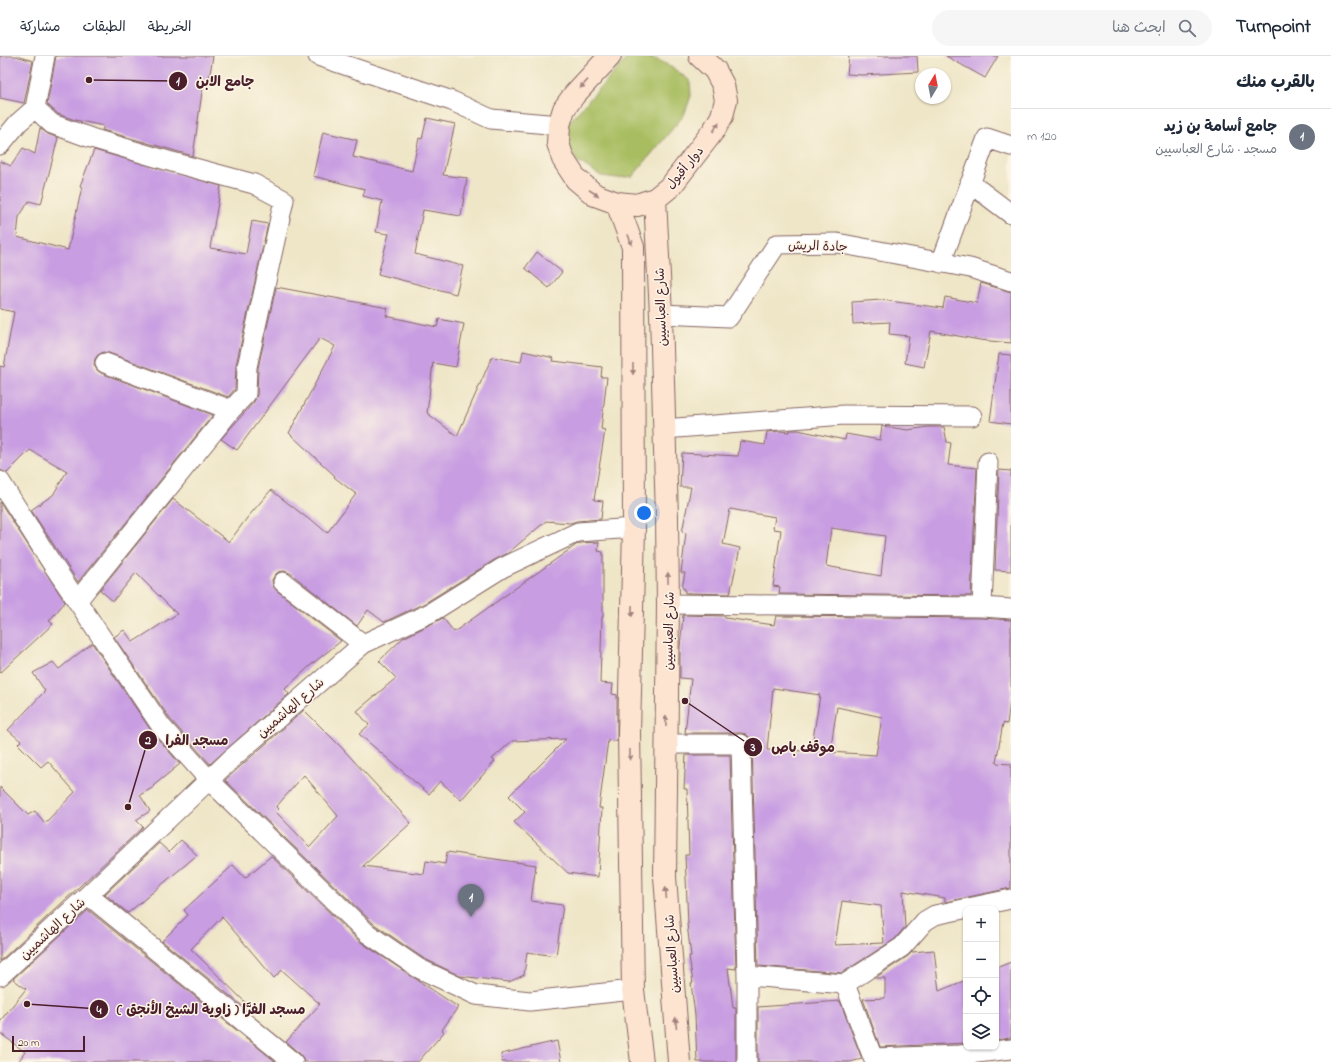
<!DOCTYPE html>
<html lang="ar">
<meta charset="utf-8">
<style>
:root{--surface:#fff;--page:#f6f6f7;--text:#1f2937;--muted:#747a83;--line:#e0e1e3;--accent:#c8321e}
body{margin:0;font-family:"Indie Flower","Playpen Sans Arabic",sans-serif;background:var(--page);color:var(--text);direction:rtl}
.controls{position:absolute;right:12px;bottom:12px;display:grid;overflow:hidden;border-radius:8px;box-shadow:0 1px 3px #0004}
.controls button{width:36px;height:36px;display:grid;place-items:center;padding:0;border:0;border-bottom:1px solid var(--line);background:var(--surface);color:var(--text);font:20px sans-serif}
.compass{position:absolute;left:915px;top:12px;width:36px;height:36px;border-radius:50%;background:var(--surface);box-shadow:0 1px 3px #0004;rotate:10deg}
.scale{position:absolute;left:12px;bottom:10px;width:73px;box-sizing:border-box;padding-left:4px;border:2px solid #4a1f2b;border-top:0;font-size:11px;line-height:14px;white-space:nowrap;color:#4a1f2b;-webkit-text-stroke:3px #fcf5e5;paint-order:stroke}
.you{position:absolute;left:644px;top:457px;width:14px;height:14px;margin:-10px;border:3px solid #fff;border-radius:50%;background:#1a73e8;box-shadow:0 0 0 6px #1a73e833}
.badge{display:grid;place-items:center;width:26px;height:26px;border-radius:50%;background:var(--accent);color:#fff;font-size:13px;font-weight:700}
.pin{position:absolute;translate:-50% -33px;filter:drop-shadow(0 1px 2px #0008)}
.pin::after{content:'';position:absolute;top:21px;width:14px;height:12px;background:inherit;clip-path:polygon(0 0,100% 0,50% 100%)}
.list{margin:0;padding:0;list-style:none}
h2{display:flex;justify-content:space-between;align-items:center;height:52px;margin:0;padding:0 16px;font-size:17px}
h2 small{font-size:13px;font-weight:400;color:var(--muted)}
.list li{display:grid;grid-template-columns:26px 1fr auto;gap:12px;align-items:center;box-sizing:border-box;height:56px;padding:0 16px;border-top:1px solid var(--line)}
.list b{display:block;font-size:15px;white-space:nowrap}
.list p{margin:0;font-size:13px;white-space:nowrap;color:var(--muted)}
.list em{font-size:13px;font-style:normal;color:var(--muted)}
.icon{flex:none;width:22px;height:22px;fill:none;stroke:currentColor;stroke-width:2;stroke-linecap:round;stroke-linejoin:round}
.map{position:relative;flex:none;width:1011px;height:1006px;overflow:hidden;direction:ltr}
header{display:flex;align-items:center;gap:24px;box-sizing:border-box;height:56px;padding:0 20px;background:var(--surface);border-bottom:1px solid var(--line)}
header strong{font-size:19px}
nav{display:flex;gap:22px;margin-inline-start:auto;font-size:14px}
.search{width:280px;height:36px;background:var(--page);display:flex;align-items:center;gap:10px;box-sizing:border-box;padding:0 14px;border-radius:22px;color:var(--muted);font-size:15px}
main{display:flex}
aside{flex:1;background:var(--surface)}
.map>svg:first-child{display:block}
.green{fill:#a8bd61;stroke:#796e46}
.building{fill:#c89de2;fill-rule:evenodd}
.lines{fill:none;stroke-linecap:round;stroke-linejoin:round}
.minor-casing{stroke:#846562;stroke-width:21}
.secondary-casing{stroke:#846562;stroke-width:24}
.minor{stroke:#fff;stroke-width:19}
.secondary{stroke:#fde4d1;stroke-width:22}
.oneway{fill:#a4827e}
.labels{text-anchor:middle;stroke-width:3;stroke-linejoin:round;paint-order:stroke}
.street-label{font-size:13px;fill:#4a1f2b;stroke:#fcf5e5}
.leader{fill:none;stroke:#4a1f2b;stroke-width:1.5}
.callout-dot{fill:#4a1f2b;stroke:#fcf5e5;stroke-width:1.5}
.mark-label{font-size:12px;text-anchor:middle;font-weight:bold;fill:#fff}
.callout-label{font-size:14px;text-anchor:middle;font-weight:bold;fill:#4a1f2b;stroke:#fcf5e5;stroke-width:3;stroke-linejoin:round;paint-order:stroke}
</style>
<header>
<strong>Turnpoint</strong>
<div class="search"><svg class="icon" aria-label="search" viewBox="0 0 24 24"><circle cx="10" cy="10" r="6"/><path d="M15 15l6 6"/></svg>ابحث هنا</div>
<nav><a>الخريطة</a><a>الطبقات</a><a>مشاركة</a></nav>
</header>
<main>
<aside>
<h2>بالقرب منك<small></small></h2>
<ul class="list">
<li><span class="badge" style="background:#6b7280">1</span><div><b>جامع أسامة بن زيد</b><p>مسجد · شارع العباسيين</p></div><em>120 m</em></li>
</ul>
</aside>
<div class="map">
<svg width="1011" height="1006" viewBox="0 0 1011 1006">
<rect width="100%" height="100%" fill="#fcf5e5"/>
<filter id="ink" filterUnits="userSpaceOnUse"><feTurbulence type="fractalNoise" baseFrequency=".025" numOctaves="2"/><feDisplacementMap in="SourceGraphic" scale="8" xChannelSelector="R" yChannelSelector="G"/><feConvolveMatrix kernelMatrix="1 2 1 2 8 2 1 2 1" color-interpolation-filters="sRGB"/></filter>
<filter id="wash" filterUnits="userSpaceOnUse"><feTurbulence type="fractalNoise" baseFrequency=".012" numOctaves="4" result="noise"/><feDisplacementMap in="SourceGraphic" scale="16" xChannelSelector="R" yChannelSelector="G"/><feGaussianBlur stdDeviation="0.9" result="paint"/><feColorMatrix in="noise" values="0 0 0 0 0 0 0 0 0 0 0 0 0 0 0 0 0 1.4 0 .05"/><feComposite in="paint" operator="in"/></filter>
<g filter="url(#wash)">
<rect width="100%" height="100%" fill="#efe6c8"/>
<path class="green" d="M629,0C659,0 668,8 690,25L691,40L684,59L633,120L618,122L601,120L576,104L568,89V67Z"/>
<g id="blocks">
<path class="building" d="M0,0H16L33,5L24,47L0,42Z
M56,0H213L208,29H203L193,100L102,74L104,70L75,64L58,58L47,48Z
M849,0H917L918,16L862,19L847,18Z
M946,0H998L985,22Z
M427,62L455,68L443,119L467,122L461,160L423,154L415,198L463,210L456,238L378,218L389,178L376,176L382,145L363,140L365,133L313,120L323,76L357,84L353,101L412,115L419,82L422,83Z
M40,72L48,78L58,82L41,148L29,145L19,161L17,181L68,194L82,131L80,130L94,94L221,130L210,192L246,198L252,165L268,168L236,309L235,333L228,341L109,297L103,296L98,299L95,303L94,309L97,314L101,317L213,359L78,526L31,454L53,439L67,415L30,394L7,417L0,414V310L4,311L14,256L0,253V105L11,110L23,92L35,98Z
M537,196L562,216L549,232L525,212Z
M981,227L1011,236V287L980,284L931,275L924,311L905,307L909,280L889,278L890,266L853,268L852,246L881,244L943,252L945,241L977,247Z
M276,231L388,252L386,260L437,271L439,263L464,268L456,311L433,307L427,357L457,380L492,301L521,306L523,295L554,302L553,305L602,311L601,321H607L601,373L605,374L594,444L603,445L601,463L577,465L570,467L546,465L508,497L496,503L425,547L384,566L368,554L357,570L290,517L284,515L278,516L275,519L272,524L273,530L276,534L341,585L312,608L285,633L289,638L210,708L170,663L114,581L124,574L133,586L177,558L136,517L113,545L100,534L173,443L229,486L247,462L271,434L311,465L312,464L327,477L356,438L334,421L335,420L289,377L335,290L320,282L237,394L221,383L254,346L257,339L258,312Z
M999,298L1011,299V368L990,365Z
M882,370L908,374L928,371H944L947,386L951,387L948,409L977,412L971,540L779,538L780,531L773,530L781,474L773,473L775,461L730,453L723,488L740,492L730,538L685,537V533L682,532L685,517H681L686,477L682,476L691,431H680L682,397L738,400L740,385L765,389L767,376L780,375L789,376V374H798L845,384L846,378L880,384ZM831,472L885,480L881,520L826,510Z
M999,414L1011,415V515L995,514Z
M0,446L65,546L49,565L53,568L0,617Z
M599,486L598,495L603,496V561H602L600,627L613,628L612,638L617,639V685L608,684L599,752H602L598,821L568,817L514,766L525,756L509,740L566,683L512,685L492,703L495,705L461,744L440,725L429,738L359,678L369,669L357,655L396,622L379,605L403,582L443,562L454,576L576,489L581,487Z
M683,559L725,560V562L774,569L776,560L982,562L1011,564V638L1007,668L1003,667L996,707L1011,708V832L945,846V842L903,835L905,871L895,883L842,917L758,910L752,687L750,682L746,678L741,677H685L691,623L680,622V592ZM773,632L820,639L811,695L767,694ZM837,651L882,661L876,699L830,696ZM842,845L881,850L884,887L835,889Z
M92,587L152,676L180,708L153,730L154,731L140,739L150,755L136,764L143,771L0,905V731L28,759L35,755L45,767L75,736L48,705L41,711L18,688L21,685L8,674L45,635L33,617L53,606L59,613Z
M304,654L342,692L411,767L363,810L424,818L426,805L445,808L447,796L536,809L531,845L563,849L556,900L527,896L524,919L509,926L460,920L423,902L374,868L225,724ZM304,719L338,760L310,791L276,756L279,753L276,751Z
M686,699H730L736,913L728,912L733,952H736V1006H697L695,959L691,927H693L689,900H691L687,868H688L685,799H689L687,733H684Z
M181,784L197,799L128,857L105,838L159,787L169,796Z
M271,800L359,885L458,951L442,974L444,976L418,1006H304L303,1002L300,998L286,986L320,948L282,914L274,922L222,861L191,893L248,949L245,952L162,885L188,859L184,854L233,809L245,822Z
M88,854L276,1006H18L25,996L0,977V965L26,933L13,923Z
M934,894L939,935L966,924V987L880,991L863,943L885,942V922H875L908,900L912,896Z
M1011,906V982L996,984V912Z
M840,945L862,1003L850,1006H758V951Z
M557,985L561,1006H502L501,998Z"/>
</g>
</g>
<g filter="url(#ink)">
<use href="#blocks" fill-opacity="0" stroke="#846562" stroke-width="1"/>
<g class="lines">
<defs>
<path id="minor" d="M318,0L452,45L491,63L559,69
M35,52L45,0
M0,89L18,67L35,52L52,68L91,82L172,106L254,128L284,144L247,311L246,338L231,354
M970,127L1011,158
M941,207L987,82L1011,90
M661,258L729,261L777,188L837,187L970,212L1011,225
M664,373L844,359L972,360
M0,425L51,506L161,670L209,724L367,877L418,912L476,939L530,945L633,934
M283,526L363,588
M77,545L231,354L105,307
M668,548L982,551L1011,553
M982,551L988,406
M666,688H741L747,920V1006
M88,839L293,1006
M0,920L88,839L231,703L363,588L430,557L502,512L578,476L634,472
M747,920L845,928L902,891L925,865L935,859L1011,843
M845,928L873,1002L960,999L1011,993"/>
<path id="secondary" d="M610,0L574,39L564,53L559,69L558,87L563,103L576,123L595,139L617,147L637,149L655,143L671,130L714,74L722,60L726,44L723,29L715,14L700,0
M655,143L661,258L667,462L668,548L665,821L679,1006
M617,147L633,191L634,472L629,677L633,934L642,1006"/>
</defs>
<use href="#minor" class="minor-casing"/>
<use href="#secondary" class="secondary-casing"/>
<use href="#minor" class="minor"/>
<use href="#secondary" class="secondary"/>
</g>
<defs><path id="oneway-solid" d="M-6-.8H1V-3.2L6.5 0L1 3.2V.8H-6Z"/></defs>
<g class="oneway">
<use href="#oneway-solid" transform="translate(584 28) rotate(133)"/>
<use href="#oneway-solid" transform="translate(716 71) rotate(-58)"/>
<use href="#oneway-solid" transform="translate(594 137) rotate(33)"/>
<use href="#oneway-solid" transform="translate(630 184) rotate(70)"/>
<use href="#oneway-solid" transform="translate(633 313) rotate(90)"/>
<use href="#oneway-solid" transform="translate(668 522) rotate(-91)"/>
<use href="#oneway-solid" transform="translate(632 555) rotate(91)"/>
<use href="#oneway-solid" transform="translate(666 665) rotate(-89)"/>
<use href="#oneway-solid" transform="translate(630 699) rotate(89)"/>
<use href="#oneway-solid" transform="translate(666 837) rotate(-94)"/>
<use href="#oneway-solid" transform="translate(676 967) rotate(-94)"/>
</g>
</g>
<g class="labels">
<g class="street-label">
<text transform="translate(684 111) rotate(-50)" y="5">دوار أقيول</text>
<text transform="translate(818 189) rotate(2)" y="5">جادة الريش</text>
<text transform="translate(660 251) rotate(-92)" y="5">شارع العباسيين</text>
<text transform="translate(668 575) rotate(-89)" y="5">شارع العباسيين</text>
<text transform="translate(290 651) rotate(-41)" y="5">شارع الهاشميين</text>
<text transform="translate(52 872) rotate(-43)" y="5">شارع الهاشميين</text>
<text transform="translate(671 898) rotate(-94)" y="5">شارع العباسيين</text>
</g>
</g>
<path class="leader" d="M89 24L178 25M128 751L148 684M685 645L753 691M27 948L99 953"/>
<g class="callout-dot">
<circle cx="89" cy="24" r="4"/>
<circle cx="128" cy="751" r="4"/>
<circle cx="685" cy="645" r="4"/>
<circle cx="27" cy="948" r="4"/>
<circle cx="178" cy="25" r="10"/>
<circle cx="148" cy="684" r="10"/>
<circle cx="753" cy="691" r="10"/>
<circle cx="99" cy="953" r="10"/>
</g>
<g class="mark-label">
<text x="178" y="29">1</text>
<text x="148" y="688">2</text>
<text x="753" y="695">3</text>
<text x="99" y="958">4</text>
</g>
<g class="callout-label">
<text x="225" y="30">جامع الابن</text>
<text x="197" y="689">مسجد الفرا</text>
<text x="803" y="696">موقف باص</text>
<text x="211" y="958">مسجد الفرَّا ( زاوية الشيخ الأنجق )</text>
</g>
</svg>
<div class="controls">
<button>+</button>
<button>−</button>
<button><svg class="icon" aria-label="locate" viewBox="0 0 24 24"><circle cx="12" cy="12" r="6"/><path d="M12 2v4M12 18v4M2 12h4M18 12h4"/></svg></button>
<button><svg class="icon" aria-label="layers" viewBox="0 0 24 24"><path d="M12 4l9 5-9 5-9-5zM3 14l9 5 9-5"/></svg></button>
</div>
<svg class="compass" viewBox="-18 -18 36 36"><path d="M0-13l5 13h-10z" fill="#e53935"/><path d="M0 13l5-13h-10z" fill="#747a83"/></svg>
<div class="scale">20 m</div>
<div class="you"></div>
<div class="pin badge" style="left:471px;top:861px;background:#6b7280">1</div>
</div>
</main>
